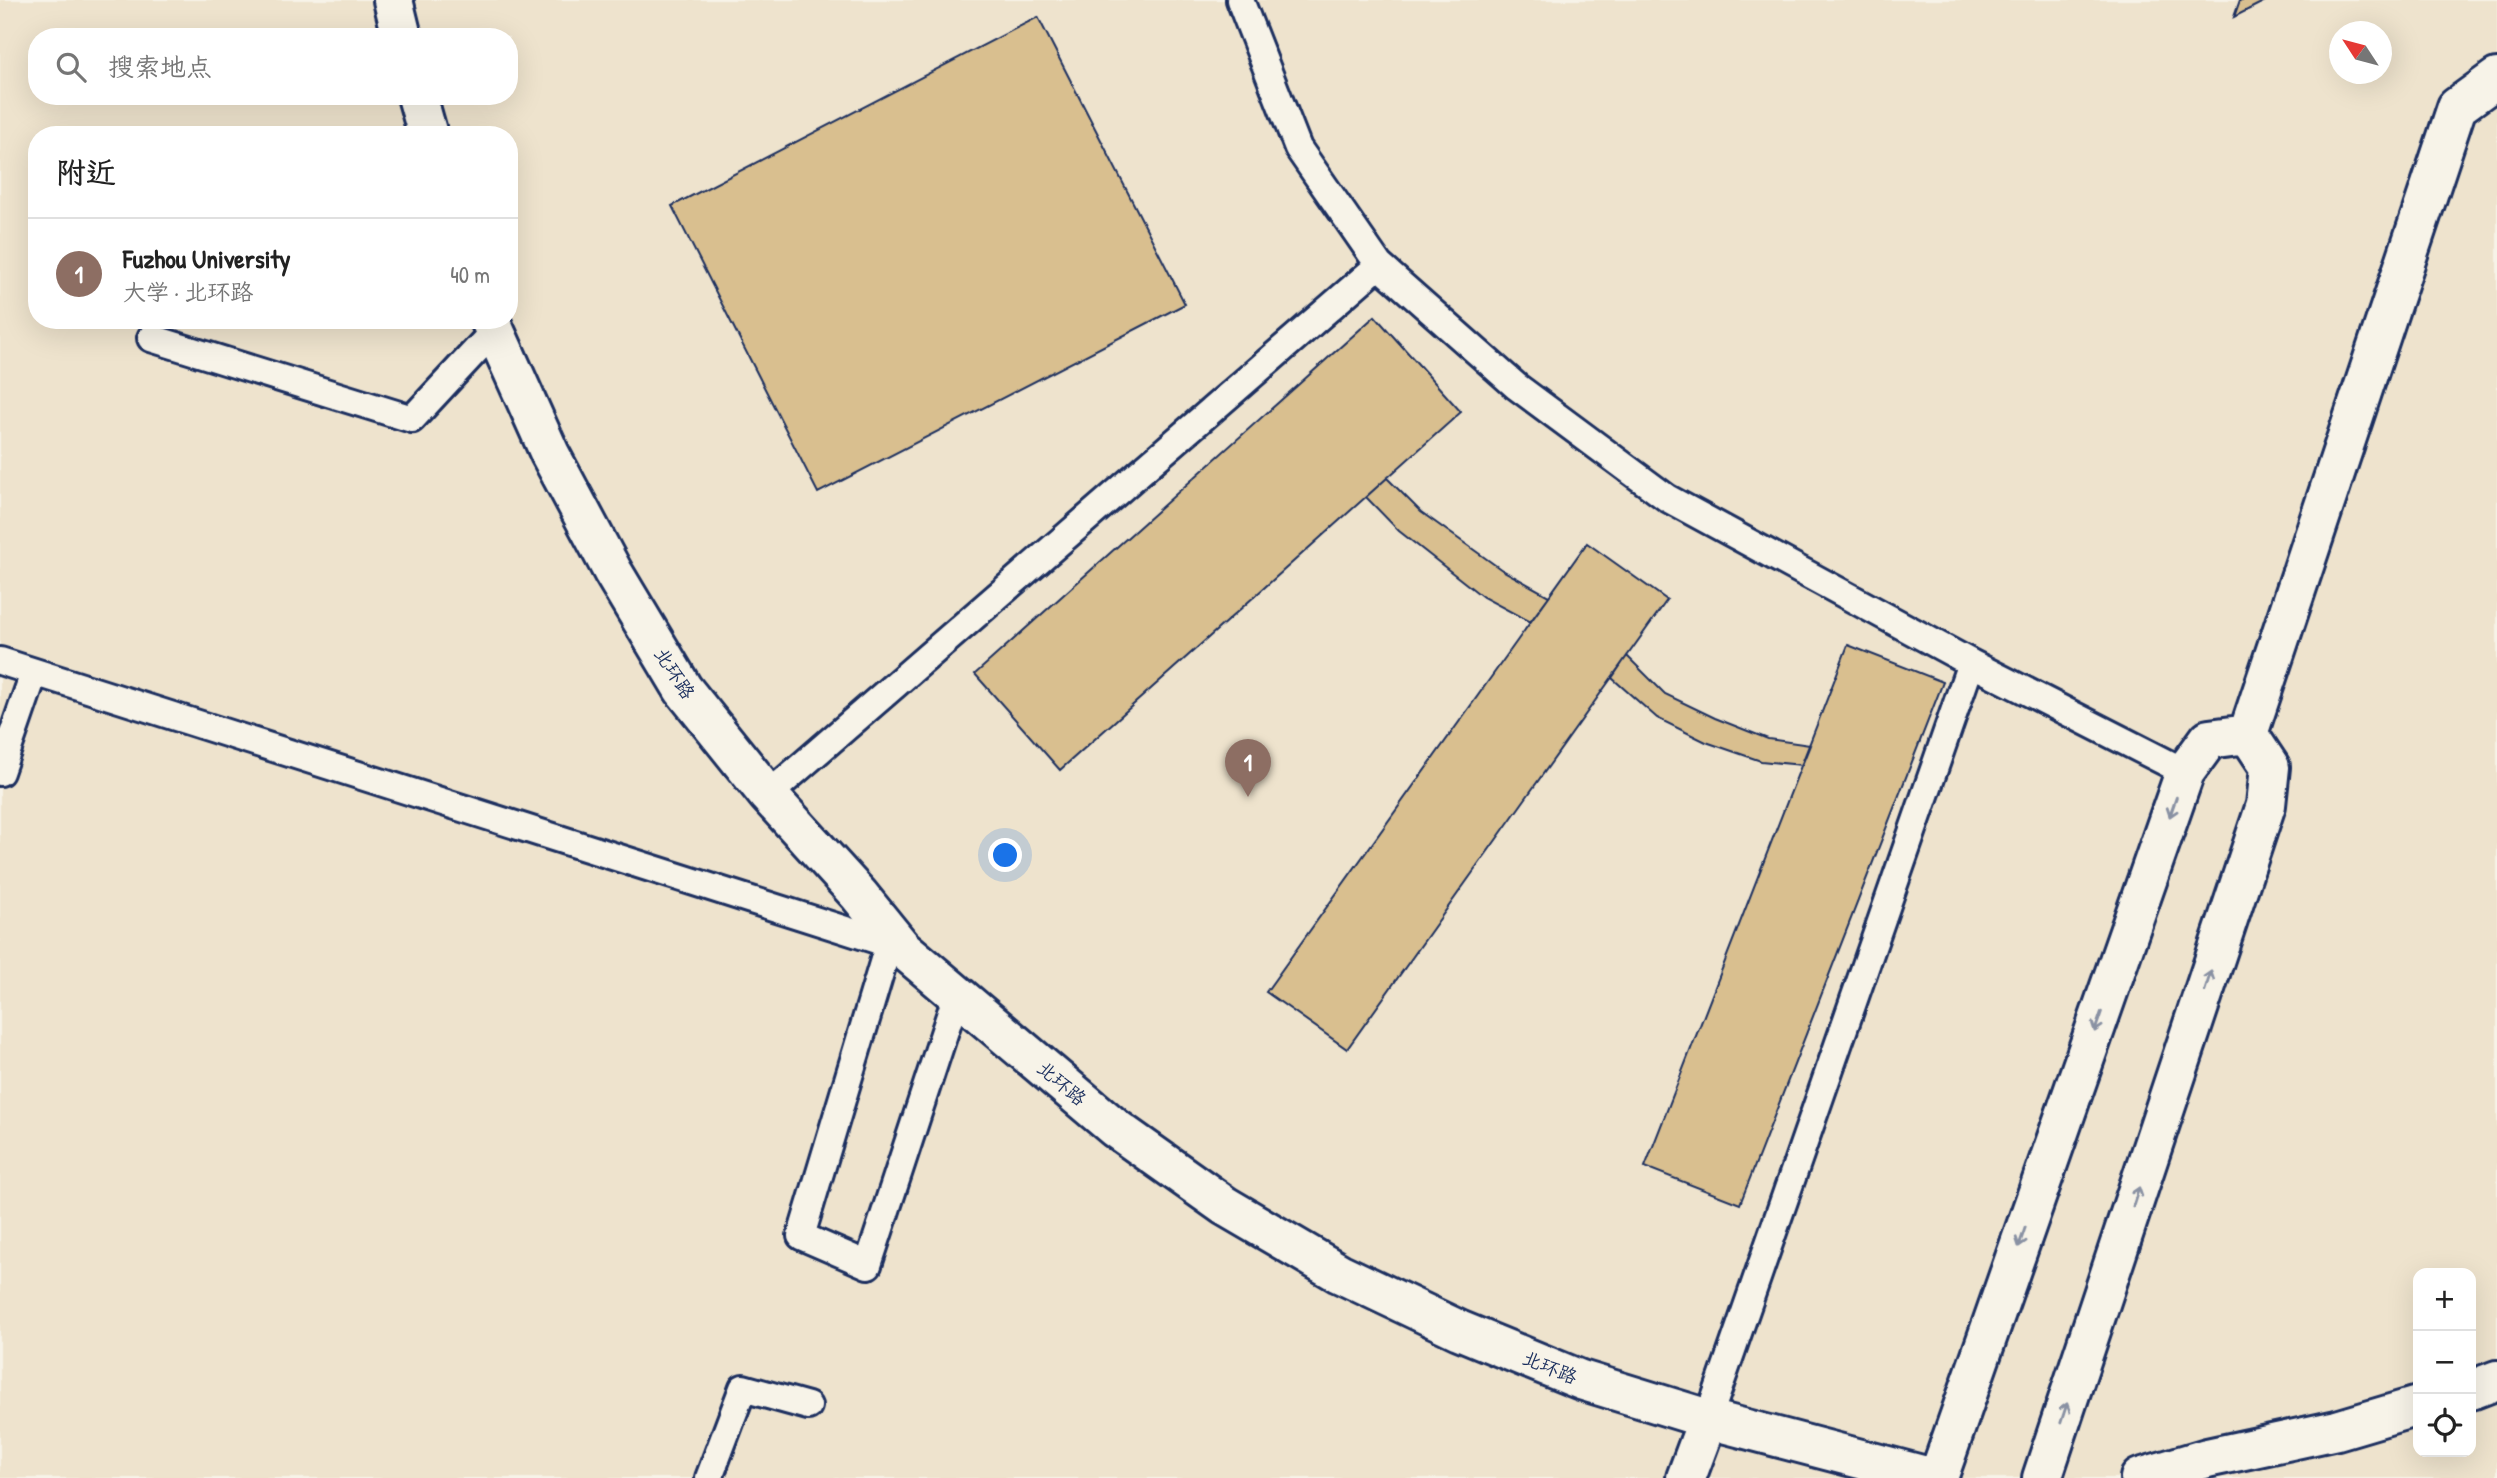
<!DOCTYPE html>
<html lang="zh">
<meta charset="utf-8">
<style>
:root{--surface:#fff;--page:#f2f2f2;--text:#222;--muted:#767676;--line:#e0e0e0;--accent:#1b2f5e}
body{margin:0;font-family:"Patrick Hand","LXGW WenKai TC",sans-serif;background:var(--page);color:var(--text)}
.controls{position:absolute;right:21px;bottom:21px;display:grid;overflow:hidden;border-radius:14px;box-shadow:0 7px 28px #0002}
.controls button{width:63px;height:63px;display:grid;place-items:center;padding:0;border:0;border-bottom:2px solid var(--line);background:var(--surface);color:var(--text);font:35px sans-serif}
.compass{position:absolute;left:2329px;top:21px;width:63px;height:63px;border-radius:50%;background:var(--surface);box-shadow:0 7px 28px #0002;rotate:306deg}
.you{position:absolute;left:1006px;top:856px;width:24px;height:24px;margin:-18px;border:5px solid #fff;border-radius:50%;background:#1a73e8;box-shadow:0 0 0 10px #1a73e833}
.badge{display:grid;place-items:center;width:46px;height:46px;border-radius:50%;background:var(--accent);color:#fff;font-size:23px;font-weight:700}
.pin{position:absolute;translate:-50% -58px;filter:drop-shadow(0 2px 4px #0008)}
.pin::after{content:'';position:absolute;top:37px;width:24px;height:21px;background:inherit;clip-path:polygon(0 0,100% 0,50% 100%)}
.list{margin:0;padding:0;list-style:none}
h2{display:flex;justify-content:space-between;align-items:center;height:91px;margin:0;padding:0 28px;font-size:30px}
h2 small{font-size:23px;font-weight:400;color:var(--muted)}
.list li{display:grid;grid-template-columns:46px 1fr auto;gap:21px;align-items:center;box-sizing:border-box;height:112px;padding:0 28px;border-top:2px solid var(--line)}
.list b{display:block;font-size:26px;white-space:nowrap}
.list p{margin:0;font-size:23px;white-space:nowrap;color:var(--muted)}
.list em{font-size:23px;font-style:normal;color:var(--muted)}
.icon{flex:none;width:38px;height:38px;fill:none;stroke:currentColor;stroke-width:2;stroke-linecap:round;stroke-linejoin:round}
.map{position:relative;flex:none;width:2497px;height:1478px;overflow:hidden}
.search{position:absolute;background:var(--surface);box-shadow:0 7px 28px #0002;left:28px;top:28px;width:490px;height:77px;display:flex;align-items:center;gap:18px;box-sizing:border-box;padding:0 24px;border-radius:28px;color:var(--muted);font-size:26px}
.panel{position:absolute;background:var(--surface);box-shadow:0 7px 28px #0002;left:28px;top:126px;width:490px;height:203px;border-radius:28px}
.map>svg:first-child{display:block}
.built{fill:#eee3cd;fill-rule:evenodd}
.building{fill:#d9bf8f;stroke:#1b2f5e;stroke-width:2}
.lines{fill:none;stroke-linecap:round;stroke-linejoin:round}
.service-casing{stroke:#1b2f5e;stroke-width:32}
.minor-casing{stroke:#1b2f5e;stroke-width:44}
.service{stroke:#f7f3e8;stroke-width:26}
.minor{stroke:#f7f3e8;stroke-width:38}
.oneway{stroke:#8991a3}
.labels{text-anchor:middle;stroke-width:6;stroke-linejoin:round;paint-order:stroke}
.street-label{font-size:19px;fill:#1b2f5e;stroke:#f7f3e8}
</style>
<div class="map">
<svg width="2497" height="1478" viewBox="0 0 2497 1478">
<rect width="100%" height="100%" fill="#f7f3e8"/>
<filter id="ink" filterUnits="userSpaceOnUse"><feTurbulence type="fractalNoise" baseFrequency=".0143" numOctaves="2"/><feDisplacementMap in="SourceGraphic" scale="14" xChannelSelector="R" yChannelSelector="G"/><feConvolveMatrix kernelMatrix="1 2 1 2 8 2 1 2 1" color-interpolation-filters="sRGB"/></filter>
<g filter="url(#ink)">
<path class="built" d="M0,0H2497V1478H0ZM2340,32H2382V74H2340ZM37,37H509V96H37ZM37,135H509V320H37ZM2418,1273H2471V1452H2418Z"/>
<path class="building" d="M2240,0H2267L2234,17Z
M1038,17L1185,304L818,493L672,206Z
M1375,316L1461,412L1060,770L975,674Z
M1387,478L1421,512L1502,570L1549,596L1530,622L1483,597L1399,531L1366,497Z
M1587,543L1667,600L1347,1049L1266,992Z
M1848,645L1943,682L1740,1204L1645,1167Z
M1627,656L1665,694L1715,718L1768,739L1810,745L1802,765L1761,761L1706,742L1657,718L1612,678Z"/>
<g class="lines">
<defs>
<path id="service" d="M1240,0L1298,148L1379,265L1516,386L1667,498L1971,663L2185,772
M151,338L412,419L494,331
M0,661L902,948
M0,772L34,673
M768,795L1379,265
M889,943L801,1236L868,1265L957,994
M1708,1419L1971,663
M709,1478L743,1388L808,1406"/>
<path id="minor" d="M393,0L402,37
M417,96L428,135
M490,320L550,454L613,572L683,689L768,795L859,895L902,948L1115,1128L1225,1206L1339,1273L1459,1330L1581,1380L1708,1419L1933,1478
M2248,734L2457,107L2497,78
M2471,1390L2497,1380
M1686,1478L1708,1419
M1938,1478L2185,772L2209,739L2248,734
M2042,1478L2266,805L2270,767L2248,734
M2140,1478L2207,1458L2337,1430L2418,1406"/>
</defs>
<use href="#service" class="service-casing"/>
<use href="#minor" class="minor-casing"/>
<use href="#service" class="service"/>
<use href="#minor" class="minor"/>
</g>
<defs><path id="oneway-shaft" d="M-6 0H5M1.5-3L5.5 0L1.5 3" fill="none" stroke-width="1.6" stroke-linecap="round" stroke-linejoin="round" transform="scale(1.75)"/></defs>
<g class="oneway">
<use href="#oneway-shaft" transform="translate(2173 807) rotate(109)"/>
<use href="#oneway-shaft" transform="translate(2208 981) rotate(-72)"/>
<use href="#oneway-shaft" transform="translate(2098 1022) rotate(109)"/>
<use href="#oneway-shaft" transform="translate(2136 1197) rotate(-72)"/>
<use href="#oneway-shaft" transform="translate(2022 1237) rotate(109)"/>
<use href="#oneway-shaft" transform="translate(2064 1413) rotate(-72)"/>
</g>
</g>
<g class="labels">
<g class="street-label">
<text transform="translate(675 673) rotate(57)" y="7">北环路</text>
<text transform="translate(1062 1083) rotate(40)" y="7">北环路</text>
<text transform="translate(1550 1367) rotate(22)" y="7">北环路</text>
</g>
</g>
</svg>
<div class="controls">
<button>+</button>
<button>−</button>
<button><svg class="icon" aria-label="locate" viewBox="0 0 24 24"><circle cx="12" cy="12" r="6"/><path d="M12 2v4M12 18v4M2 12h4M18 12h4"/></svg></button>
</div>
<svg class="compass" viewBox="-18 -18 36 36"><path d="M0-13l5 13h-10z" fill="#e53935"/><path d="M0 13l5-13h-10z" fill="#767676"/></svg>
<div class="you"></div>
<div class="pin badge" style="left:1248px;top:797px;background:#8d6e63">1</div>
<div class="search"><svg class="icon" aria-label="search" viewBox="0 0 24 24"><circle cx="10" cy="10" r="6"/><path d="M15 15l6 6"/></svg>搜索地点</div>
<section class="panel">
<h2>附近<small></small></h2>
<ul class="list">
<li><span class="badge" style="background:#8d6e63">1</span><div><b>Fuzhou University</b><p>大学 · 北环路</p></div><em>40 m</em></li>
</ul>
</section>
</div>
